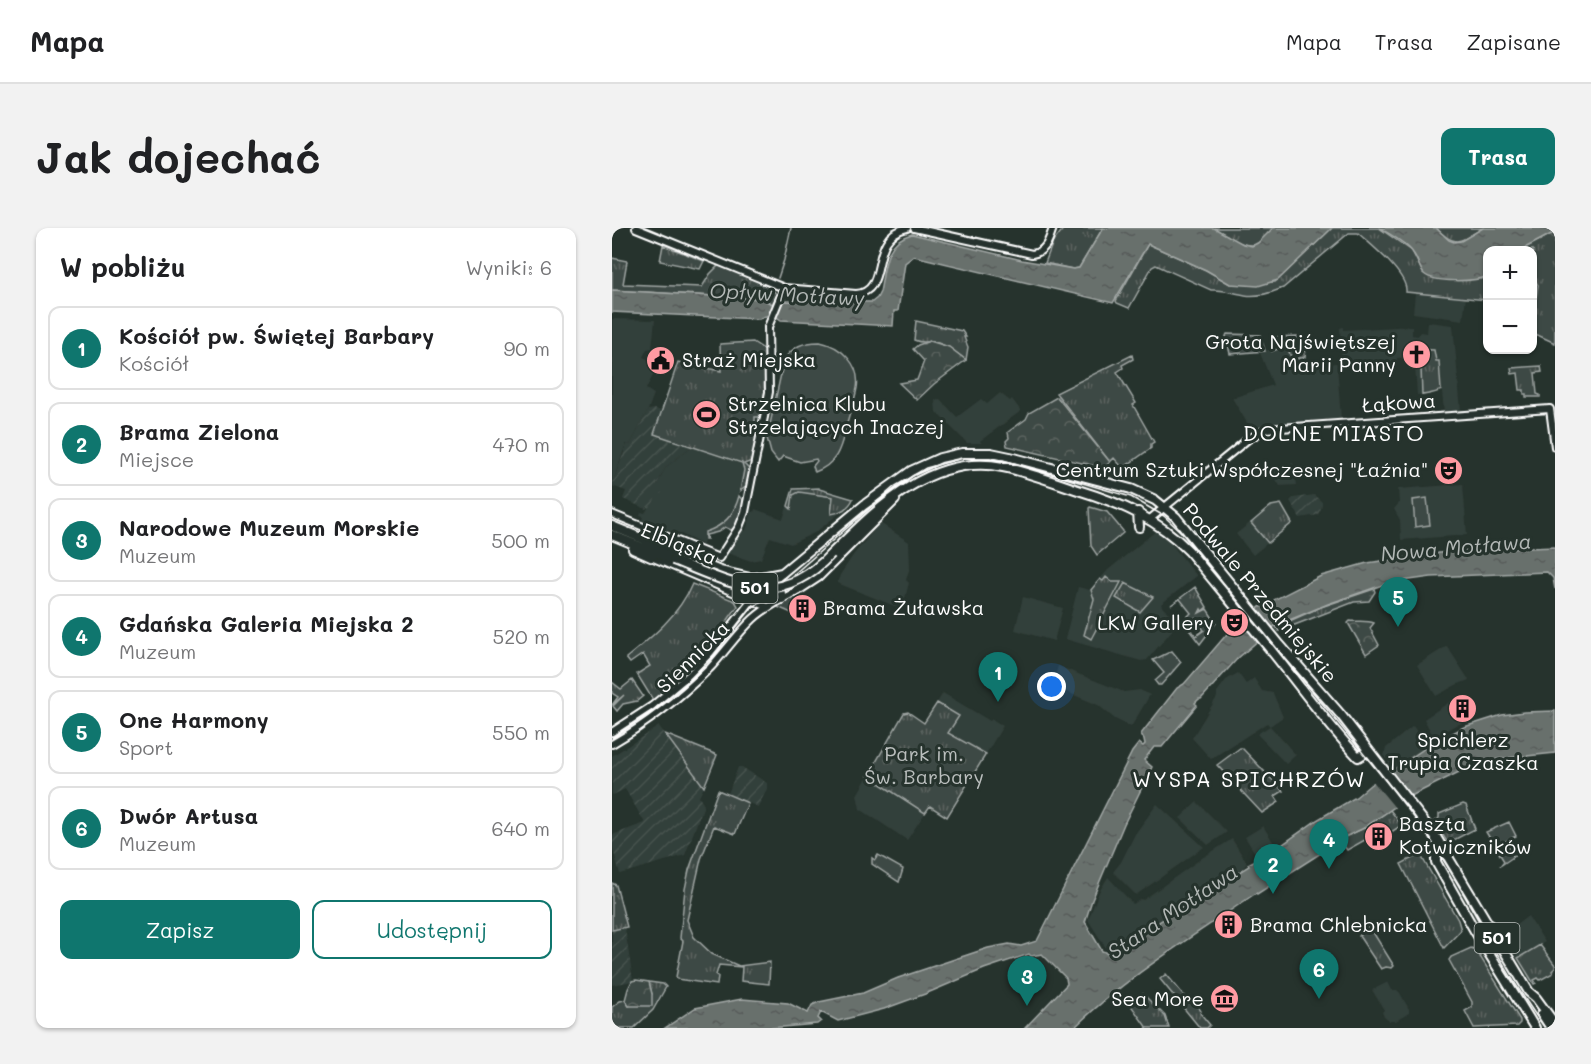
<!DOCTYPE html>
<html lang="pl">
<meta charset="utf-8">
<style>
:root{--surface:#fff;--page:#f2f2f2;--text:#202124;--muted:#757577;--line:#e0e0e0;--accent:#0f766e}
body{margin:0;font-family:Mali,sans-serif;background:var(--page);color:var(--text)}
.controls{position:absolute;right:18px;top:18px;display:grid;overflow:hidden;border-radius:12px;box-shadow:0 2px 4px #0004}
.controls button{width:54px;height:54px;display:grid;place-items:center;padding:0;border:0;border-bottom:2px solid var(--line);background:var(--surface);color:var(--text);font:30px sans-serif}
.you{position:absolute;left:440px;top:459px;width:21px;height:21px;margin:-15px;border:4px solid #fff;border-radius:50%;background:#1a73e8;box-shadow:0 0 0 9px #1a73e833}
.badge{display:grid;place-items:center;width:39px;height:39px;border-radius:50%;background:var(--accent);color:#fff;font-size:20px;font-weight:700}
.pin{position:absolute;translate:-50% -50px;filter:drop-shadow(0 2px 3px #0008)}
.pin::after{content:'';position:absolute;top:32px;width:21px;height:18px;background:inherit;clip-path:polygon(0 0,100% 0,50% 100%)}
.list{margin:0;padding:0;list-style:none}
h2{display:flex;justify-content:space-between;align-items:center;height:78px;margin:0;padding:0 24px;font-size:26px}
h2 small{font-size:20px;font-weight:400;color:var(--muted)}
.list li{display:grid;grid-template-columns:39px 1fr auto;gap:18px;align-items:center;box-sizing:border-box;height:84px;margin:0 12px 12px;padding:0 12px;border:2px solid var(--line);border-radius:12px}
.list b{display:block;font-size:22px;white-space:nowrap}
.list p{margin:0;font-size:20px;white-space:nowrap;color:var(--muted)}
.list em{font-size:20px;font-style:normal;color:var(--muted)}
.actions{display:flex;gap:12px;padding:18px 24px}
.actions a{flex:1;padding:14px 0;border:2px solid var(--accent);border-radius:12px;text-align:center;font-size:21px;color:var(--accent)}
.actions .main{background:var(--accent);color:#fff}
.map{position:relative;flex:none;width:943px;height:800px;overflow:hidden;border-radius:12px}
header{display:flex;align-items:center;gap:36px;box-sizing:border-box;height:84px;padding:0 30px;background:var(--surface);border-bottom:2px solid var(--line)}
header strong{font-size:28px}
nav{display:flex;gap:33px;margin-inline-start:auto;font-size:21px}
.intro{display:flex;align-items:center;justify-content:space-between;box-sizing:border-box;height:144px;padding:0 36px}
h1{margin:0;font-size:42px}
.button{padding:15px 27px;border-radius:12px;background:var(--accent);color:#fff;font-size:21px;font-weight:700}
main{display:flex;gap:36px;padding:0 36px}
aside{flex:1;background:var(--surface);border-radius:12px;box-shadow:0 2px 4px #0004}
.map>svg:first-child{display:block}
.built{fill:#333f3a}
.industrial{fill:url(#industrial-furrows)}
.grass{fill:url(#grass-tufts);stroke:#9ea4a2;stroke-width:1.5}
.forest{fill:url(#forest-crowns);stroke:#9ea4a2;stroke-width:1.5}
.pitch{fill:#3e4944;stroke:#9ea4a2;stroke-width:1.5}
.water{fill:url(#water-ripples);stroke:#a4a9a7;stroke-width:1.5}
.pier{fill:#26332d}
.lines{fill:none;stroke-linecap:round;stroke-linejoin:round}
.stream{stroke:#a4a9a7;stroke-width:1.5}
.tertiary-casing{stroke:#fff;stroke-width:10}
.primary-casing{stroke:#fff;stroke-width:12}
.tertiary{stroke:#26332d;stroke-width:6}
.primary{stroke:#26332d;stroke-width:8}
.tram{stroke:#fff;stroke-width:1.5}
.primary-bridge-casing{stroke:#fff;stroke-width:12;stroke-linecap:butt}
.primary-bridge{stroke:#26332d;stroke-width:8}
.labels{text-anchor:middle;stroke-width:6;stroke-linejoin:round;paint-order:stroke}
.shield{fill:#26332d;stroke:#bec2c0;stroke-width:1.5}
.shield-label{font-size:18px;font-weight:bold;fill:#fff}
.poi-label{font-size:20px;fill:#fff;stroke:#26332d;text-anchor:start}
.street-label{font-size:20px;fill:#fff;stroke:#26332d}
.park-label{font-size:20px;fill:#bbbfbe;stroke:#26332d}
.water-label{font-size:21px;font-style:italic;fill:#b3b8b6;stroke:#26332d}
.quarter-label{font-size:22px;letter-spacing:1.5px;fill:#fff;stroke:#26332d}
</style>
<header>
<strong>Mapa</strong>
<nav><a>Mapa</a><a>Trasa</a><a>Zapisane</a></nav>
</header>
<div class="intro"><h1>Jak dojechać</h1><a class="button">Trasa</a></div>
<main>
<aside>
<h2>W pobliżu<small>Wyniki: 6</small></h2>
<ul class="list">
<li><span class="badge">1</span><div><b>Kościół pw. Świętej Barbary</b><p>Kościół</p></div><em>90 m</em></li>
<li><span class="badge">2</span><div><b>Brama Zielona</b><p>Miejsce</p></div><em>470 m</em></li>
<li><span class="badge">3</span><div><b>Narodowe Muzeum Morskie</b><p>Muzeum</p></div><em>500 m</em></li>
<li><span class="badge">4</span><div><b>Gdańska Galeria Miejska 2</b><p>Muzeum</p></div><em>520 m</em></li>
<li><span class="badge">5</span><div><b>One Harmony</b><p>Sport</p></div><em>550 m</em></li>
<li><span class="badge">6</span><div><b>Dwór Artusa</b><p>Muzeum</p></div><em>640 m</em></li>
</ul>
<div class="actions"><a class="main">Zapisz</a><a>Udostępnij</a></div>
</aside>
<div class="map">
<svg width="943" height="800" viewBox="0 0 943 800">
<defs>
<pattern id="industrial-furrows" width="10" height="10" patternUnits="userSpaceOnUse" patternTransform="scale(1.5)"><rect width="10" height="10" fill="#333f3a"/><path d="M-1 1l2-2M0 10L10 0M9 11l2-2" fill="none" stroke="#47524e"/></pattern>
<pattern id="grass-tufts" width="24" height="20" patternUnits="userSpaceOnUse" patternTransform="scale(1.5)"><rect width="24" height="20" fill="#3e4944"/><path d="M3 7l-1-3M5 7V3M7 7l1-3M15 17l-1-3M17 17v-4M19 17l1-3" fill="none" stroke="#5b6460"/></pattern>
<pattern id="forest-crowns" width="20" height="18" patternUnits="userSpaceOnUse" patternTransform="scale(1.5)"><rect width="20" height="18" fill="#3e4944"/><path d="M2 6a3 3 0 1 1 6 0M12 15a3 3 0 1 1 6 0" fill="none" stroke="#5b6460"/></pattern>
<pattern id="water-ripples" width="26" height="14" patternUnits="userSpaceOnUse" patternTransform="scale(1.5)"><rect width="26" height="14" fill="#67706c"/><path d="M2 4q2-2 4 0t4 0M15 11q2-2 4 0t4 0" fill="none" stroke="#575a59"/></pattern>
</defs>
<rect width="100%" height="100%" fill="#26332d"/>
<filter id="ink" filterUnits="userSpaceOnUse"><feTurbulence type="fractalNoise" baseFrequency=".0167" numOctaves="2"/><feDisplacementMap in="SourceGraphic" scale="12" xChannelSelector="R" yChannelSelector="G"/><feConvolveMatrix kernelMatrix="1 2 1 2 8 2 1 2 1" color-interpolation-filters="sRGB"/></filter>
<g filter="url(#ink)">
<path class="built" d="M803,65L854,69L851,92L801,85Z
M0,91L43,92L40,120L35,121L31,129L47,136L34,161L42,166L36,182L18,217L14,216L0,256Z
M816,94L841,97L849,183L832,184L830,164L805,167L803,139H798L797,129L785,130V136L730,139L728,100L731,99V102L800,98V107L806,108L808,104L815,105Z
M677,114L693,126V137L725,135L729,191L656,196L640,203L620,170L661,157L648,125Z
M388,165L398,173L400,171L409,183L368,213L370,215H355L324,184L323,172L328,171L345,189L369,171L375,176Z
M80,218L130,235L132,242L127,268L120,286L109,297L93,304L91,317L63,303L60,304L30,292L31,288L28,287L29,284L33,285L45,265L48,266L45,256L54,239Z
M681,235L685,257L668,258L659,244Z
M851,256L855,307L789,312L788,292L782,281L787,275L786,261Z
M207,260L241,271L239,276L204,304L179,316L158,309L149,331L139,333L115,325L128,304L134,302L140,284H142L143,281L171,291L181,261Z
M669,276L680,295L641,327L624,306L659,278Z
M268,295L297,314L298,339L294,352L297,355L290,381L225,355L228,347L242,326Z
M545,302L549,303L585,348L549,376L551,380L567,394L535,432L529,433L453,411L466,359L478,362L496,342Z
M411,369L451,380L442,413L403,402Z
M835,418L857,452L844,457L824,468L805,437Z
M446,438L512,464L528,462L538,467L519,499L503,491L486,477L440,458Z
M626,445L634,456L642,450L650,463L661,465L671,489L658,498L684,527L674,536L645,506L658,498L655,495L599,531L580,510L605,469V464L614,452Z
M331,465L378,493L380,491L391,498L374,526L314,492Z
M839,473L850,495L842,498L822,510L812,491Z
M801,498L815,519L781,541L772,528L774,520Z
M256,548L313,585L295,612L248,581L245,567Z
M585,574L615,604L596,617L568,590Z
M545,576L592,619L524,667L501,644L509,634L523,606Z
M651,598L665,620L646,630L633,609Z
M620,611L635,635L632,639L546,693L543,690L494,720L476,692L487,664L496,649L521,676L529,671L531,672L590,630Z
M916,688L933,714L905,730L892,706Z
M776,754L780,762H785L788,765L797,781V785L784,793H777L772,789L770,784L772,782L760,762Z"/>
<path class="industrial" d="M43,181L50,183L42,206L80,218L54,239L45,256L52,258L49,266H45L39,281L35,279L34,281L11,271L14,263L0,258V256L15,216L18,217L36,182Z
M702,267L710,274V278L706,287L688,290L678,273L681,270Z
M47,498L92,559L87,569L92,577L73,627L8,646L0,618V607L33,595L13,561L1,567L0,566V528Z
M126,539H130L155,555V561L146,579L116,566Z
M13,700L21,753L0,757V702Z"/>
<path class="grass" d="M452,0H491L467,40L461,41L433,35L441,14Z
M602,0H661C657,5 652,11 647,14C635,24 613,6 602,0Z
M720,0H767L800,23L811,45L870,51L875,48V72L794,64C796,46 759,17 746,5H737L671,60C659,65 645,69 633,67C621,65 610,61 599,62L544,37L540,39L517,80L505,75L504,73L536,16L594,42L618,56L663,54Z
M824,0H871C849,13 844,21 824,0Z
M943,4V115L921,105V70H924L926,57L921,50V22H909Z
M51,17L92,33L88,41L48,33Z
M0,30L15,33L11,56L90,59L98,46L107,37L156,56L165,67L160,76L152,71L0,62Z
M304,93L350,103L354,109H352L356,119L354,132C344,125 331,113 317,114C310,114 309,115 302,112Z
M615,106L648,107L653,123L618,126L614,108Z
M685,108V110H694L695,112L693,129L680,132L675,118L660,123L664,109Z
M141,114L153,122L154,157L148,189H143V194L147,198L140,233L132,236L138,242L135,258L128,263L132,242L130,235L42,206L66,134L109,143L108,116Z
M800,121L822,122L824,133H827L829,162C827,164 813,167 810,167L809,139H798L797,129H800Z
M520,127L521,131L510,137L511,140L505,144L524,175L521,177L542,214L539,216V220L511,240L502,230L498,234L444,165Z
M929,138L930,144L923,145L925,166L928,167V169H914V166H912V162H908L906,145L900,146L899,140Z
M207,260V261L241,271C237,280 228,285 219,286L221,269L187,264L181,267L179,281L176,278L181,261Z
M127,268L132,274C130,284 128,296 119,302L113,299L106,304L94,307L95,311H93V304C112,298 122,287 127,268Z
M669,276L680,295L656,315L639,295L659,278Z
M478,279L495,284L511,303V305L485,327L479,318L477,280Z
M494,349L500,354H509L479,411L472,407L482,371L479,362L488,351L491,353Z
M513,355L541,369L528,384L504,370Z
M80,356L123,373L126,378C119,387 113,396 107,405C95,428 61,456 41,472L25,446L38,438L31,426L18,435L14,430C39,410 68,386 80,356Z
M583,359L595,379L590,383L589,381L587,385L595,381L604,395L588,416L574,398L575,396L584,408L592,402L583,390L575,396L567,389L572,392L579,385L568,371L559,377Z
M762,361L763,364L757,373L742,374L667,403L664,399L709,379Z
M183,367L199,378L194,389H189L163,378Z
M560,423L569,434L549,457H546L543,453L552,445L541,432Z
M20,452L31,468L25,473L11,476L5,483L1,478L12,467L0,477L6,469L0,465V454L9,461Z
M325,475L347,488L336,505L374,526L335,589L318,578L313,585L256,548L292,485L296,484L312,495Z
M53,506L105,527L92,559Z
M628,520H630L671,563L663,568L667,574L650,585L605,537Z
M106,562L136,575L123,606L102,598L89,631L75,692L82,709L100,726L127,738L158,734L157,756L129,753L130,739L107,737L104,747L106,748L105,757L65,751L64,749L71,713L68,710L73,661L77,642Z
M851,576L854,577L863,601L836,615L822,594L827,590V586Z
M778,582L790,597L770,610L767,604L735,622L727,611L750,601Z
M897,594L904,608L894,613L901,628L904,627L888,638L892,633L874,604Z
M808,626L846,692L849,702L832,720L789,636Z
M266,627L291,641L287,654L260,636V630L263,632Z
M0,655L4,657L15,699L0,702Z
M756,699L759,701L782,738L780,740L774,739L769,741L747,708Z
M928,717L943,737V740L940,743L941,745L928,752L926,750L922,752L924,755L922,756L906,730Z
M859,720L864,722L908,792V795L905,798L862,800L853,783L860,779V774L837,732L839,729Z
M554,746L575,771L578,769L581,772L583,770L584,772L583,774L589,783L588,785L598,797L595,800H588L548,751Z
M37,754L51,756L54,759L41,782L22,800H0V779L8,773L13,772L17,778L40,766Z
M531,766L553,788L557,800H535L518,776Z"/>
<path class="forest" d="M318,113L337,119L354,132L322,156L305,172L287,155L305,152L312,133L301,121L306,117Z
M445,169L498,234L492,240L395,218L394,213L397,210L396,204L414,191L417,185Z
M738,393C745,394 755,392 762,395L758,400L767,417L754,426L736,395Z
M24,752L37,754L40,766V778H17L13,772L16,761L20,753Z"/>
<path class="pitch" d="M208,114C229,118 249,137 245,160C243,171 239,181 236,192C229,215 229,234 203,244L201,238L205,233L204,231L188,234L171,228L166,234L159,225L155,210L172,132C181,118 191,114 208,114Z
M815,270L818,297L803,299L801,272Z"/>
<path class="water" d="M491,0H602L631,16L640,18L646,15L661,0H720L666,52L646,58L618,56L594,42L536,16L501,75L302,28L293,35L286,83H282L281,98L169,92C162,86 155,86 147,91L0,84V62L152,71C157,76 166,79 172,73L260,74L265,70L268,64C273,40 272,13 300,6L410,32L461,41L467,40Z
M768,0H824L837,12L842,14L849,13L871,0H943V4L909,22H876L875,48C864,54 822,55 812,46C807,40 806,31 801,25C795,15 778,7 768,0Z
M943,319V361L941,350L935,344L819,349L776,355L716,376L663,398L625,431L589,471H587L583,475L585,477L550,519H542L532,532L540,539L512,596L480,672L473,694L490,723L497,725L637,638L636,636L664,621L705,592L744,569L758,557L815,519L852,499L890,487L912,484L943,483V525L887,531L861,537L799,568L750,601L720,615V618L645,666L644,665C582,708 516,747 462,800H413L455,756L454,750L430,726L419,728L417,726L372,741L313,766L272,781L226,793L209,784L206,790L209,793L205,796L159,800H53L83,780L130,771L176,775L196,785L200,777L207,774L251,765L286,750L376,720L397,716L409,718L425,713L520,524L527,515L531,518L533,516L532,511L529,506L565,460L572,456L615,406L648,379L709,348L755,335L805,328L842,323Z"/>
<path class="pier" d="M775,541L799,571L784,581L760,552Z"/>
<g class="lines">
<path class="stream" d="M166,50L172,32L179,0"/>
<defs>
<path id="tertiary" d="M24,0L172,60L244,66C279,63 254,9 295,0
M302,0L420,26C434,24 437,12 441,0
M0,286L107,330L127,299L133,284L157,164L156,99L172,60
M538,291L635,212L654,201L938,181L943,219
M39,329L156,379
M0,504L40,478L77,447L99,424L140,372L170,346
M0,516C36,495 68,470 98,440C113,424 125,406 141,391C153,380 168,372 183,364"/>
<path id="primary" d="M526,284L527,299
M0,298L108,343L159,355L168,361L170,371
M0,307L61,332
M21,321L39,329
M219,326C266,280 319,225 391,239C416,244 442,254 466,262C508,275 546,291 577,323C605,357 634,391 662,426C690,461 715,496 746,529L756,523
M139,351L170,345L252,277L299,243L328,230L350,225H379L398,229L519,261L543,272L564,289L668,417L729,487L824,609L917,764L924,770L943,796
M183,364L206,349L283,272
M824,610V634L863,703L923,800
M930,786L939,800"/>
</defs>
<use href="#tertiary" class="tertiary-casing"/>
<use href="#primary" class="primary-casing"/>
<use href="#tertiary" class="tertiary"/>
<use href="#primary" class="primary"/>
<path class="tram" d="M0,510L38,485L73,456L101,428L139,381L166,360L282,259L314,240L351,230L391,232L519,269L552,288L569,304L797,581C849,650 882,731 933,800"/>
<defs>
<path id="primary-bridge" d="M61,332C122,356 166,383 219,326"/>
</defs>
<use href="#primary-bridge" class="primary-bridge-casing"/>
<use href="#primary-bridge" class="primary-bridge"/>
</g>
</g>
<defs>
<symbol id="church-disc" viewBox="-11 -11 22 22"><circle r="9.5" fill="#ff9aa2" stroke="#26332d"/><path d="M-1.2-6h2.4v3.5h3.3v2.4h-3.3V6h-2.4V-.1h-3.3v-2.4h3.3Z" fill="#111"/></symbol>
<symbol id="civic-disc" viewBox="-11 -11 22 22"><circle r="9.5" fill="#ff9aa2" stroke="#26332d"/><path d="M-.6-6.5H3V-4.5H.6V-3L4-1V1h2V6H-6V1h2V-1L-.6-3ZM-1.2 2.5V6h2.4V2.5Z" fill="#111"/></symbol>
<symbol id="stadium-disc" viewBox="-11 -11 22 22"><circle r="9.5" fill="#ff9aa2" stroke="#26332d"/><path d="M0-5a6.5 5 0 1 0 0 10a6.5 5 0 1 0 0-10ZM-3.5-1.8h7v3.6h-7Z" fill="#111"/></symbol>
<symbol id="theatre-disc" viewBox="-11 -11 22 22"><circle r="9.5" fill="#ff9aa2" stroke="#26332d"/><path d="M-5-5.5Q0-4 5-5.5V0Q5 5 0 6Q-5 5-5 0ZM-3.3-2.5H-1v1.5H-3.3ZM1-2.5H3.3v1.5H1ZM-2.8 1Q0 5.5 2.8 1Z" fill="#111"/></symbol>
<symbol id="building-disc" viewBox="-11 -11 22 22"><circle r="9.5" fill="#ff9aa2" stroke="#26332d"/><path d="M-4-6H4V6H1V3H-1V6H-4ZM-2.5-4.3h1.7v1.8h-1.7ZM.8-4.3h1.7v1.8H.8ZM-2.5-1h1.7V.8h-1.7ZM.8-1h1.7V.8H.8Z" fill="#111"/></symbol>
<symbol id="museum-disc" viewBox="-11 -11 22 22"><circle r="9.5" fill="#ff9aa2" stroke="#26332d"/><path d="M0-6L6-3V-2H-6V-3ZM-5-1h2V3h-2ZM-1-1h2V3h-2ZM3-1h2V3H3ZM-6 4H6V6H-6Z" fill="#111"/></symbol>
</defs>
<g fill-rule="evenodd">
<use href="#church-disc" x="788" y="110" width="33" height="33"/>
<use href="#civic-disc" x="32" y="116" width="33" height="33"/>
<use href="#stadium-disc" x="78" y="170" width="33" height="33"/>
<use href="#theatre-disc" x="820" y="226" width="33" height="33"/>
<use href="#building-disc" x="174" y="364" width="33" height="33"/>
<use href="#theatre-disc" x="606" y="378" width="33" height="33"/>
<use href="#building-disc" x="834" y="464" width="33" height="33"/>
<use href="#building-disc" x="750" y="592" width="33" height="33"/>
<use href="#building-disc" x="600" y="680" width="33" height="33"/>
<use href="#museum-disc" x="596" y="754" width="33" height="33"/>
</g>
<g class="labels">
<g class="shield">
<rect x="120.5" y="345" width="45" height="30" rx="4.5"/>
<rect x="862.5" y="695" width="45" height="30" rx="4.5"/>
</g>
<g class="shield-label">
<text x="143" y="366">501</text>
<text x="885" y="716">501</text>
</g>
<g class="poi-label">
<text x="784" y="121" text-anchor="end">Grota Najświętszej<tspan x="784" dy="23">Marii Panny</tspan></text>
<text x="70" y="139">Straż Miejska</text>
<text x="116" y="183">Strzelnica Klubu<tspan x="116" dy="23">Strzelających Inaczej</tspan></text>
<text x="816" y="249" text-anchor="end">Centrum Sztuki Współczesnej "Łaźnia"</text>
<text x="211" y="387">Brama Żuławska</text>
<text x="602" y="402" text-anchor="end">LKW Gallery</text>
<text x="851" y="519" text-anchor="middle">Spichlerz<tspan x="851" dy="23">Trupia Czaszka</tspan></text>
<text x="787" y="603">Baszta<tspan x="787" dy="23">Kotwiczników</tspan></text>
<text x="638" y="704">Brama Chlebnicka</text>
<text x="592" y="778" text-anchor="end">Sea More</text>
</g>
<g class="street-label">
<text transform="translate(787 175) rotate(-4)" y="7">Łąkowa</text>
<text transform="translate(67 316) rotate(22)" y="7">Elbląska</text>
<text transform="translate(648 365) rotate(50)" y="7">Podwale Przedmiejskie</text>
<text transform="translate(81 429) rotate(-45)" y="7">Siennicka</text>
</g>
<g class="park-label">
<text x="312" y="533">Park im.<tspan x="312" dy="23">Św. Barbary</tspan></text>
</g>
<g class="water-label">
<text transform="translate(175 67) rotate(3)" y="7">Opływ Motławy</text>
<text transform="translate(844 320) rotate(-5)" y="7">Nowa Motława</text>
<text transform="translate(561 684) rotate(-34)" y="7">Stara Motława</text>
</g>
<g class="quarter-label">
<text x="722" y="213">DOLNE MIASTO</text>
<text x="637" y="559">WYSPA SPICHRZÓW</text>
</g>
</g>
</svg>
<div class="controls">
<button>+</button>
<button>−</button>
</div>
<div class="you"></div>
<div class="pin badge" style="left:386px;top:474px">1</div>
<div class="pin badge" style="left:661px;top:666px">2</div>
<div class="pin badge" style="left:415px;top:778px">3</div>
<div class="pin badge" style="left:717px;top:641px">4</div>
<div class="pin badge" style="left:786px;top:399px">5</div>
<div class="pin badge" style="left:707px;top:771px">6</div>
</div>
</main>
